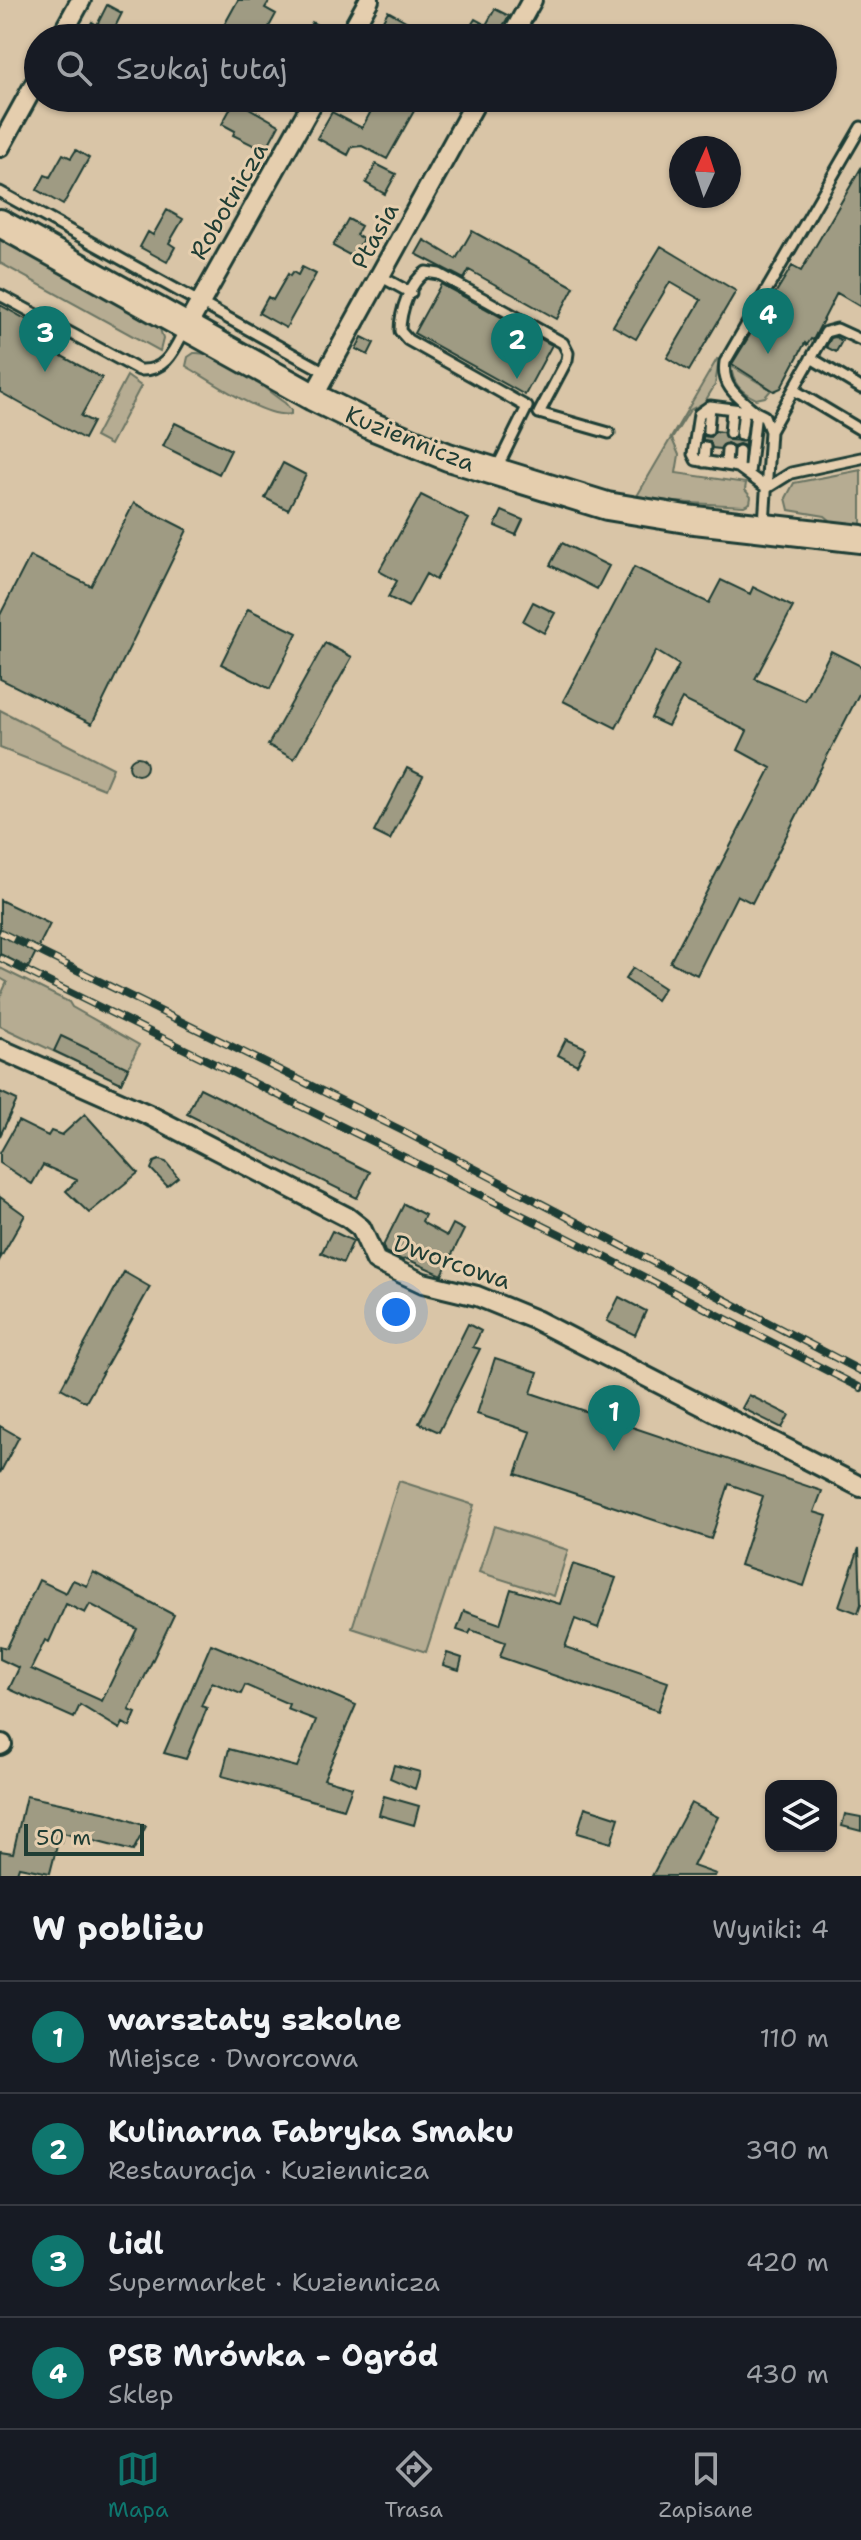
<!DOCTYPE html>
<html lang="pl">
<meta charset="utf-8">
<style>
:root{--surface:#171b24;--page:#20242c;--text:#f1f3f6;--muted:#9ea1a6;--line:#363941;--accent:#0f766e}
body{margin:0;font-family:"Shantell Sans",sans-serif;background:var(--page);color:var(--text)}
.controls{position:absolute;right:24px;bottom:24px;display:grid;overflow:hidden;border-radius:16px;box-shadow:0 2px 6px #0004}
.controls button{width:72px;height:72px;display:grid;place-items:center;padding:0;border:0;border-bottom:2px solid var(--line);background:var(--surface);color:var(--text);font:40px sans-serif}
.compass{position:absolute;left:669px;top:136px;width:72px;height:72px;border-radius:50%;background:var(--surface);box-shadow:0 2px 6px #0004;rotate:3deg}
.scale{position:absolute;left:24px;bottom:20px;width:120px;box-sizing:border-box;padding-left:8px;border:4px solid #1f3d34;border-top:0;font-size:22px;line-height:28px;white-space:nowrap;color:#1f3d34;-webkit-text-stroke:6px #e5ceae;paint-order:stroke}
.you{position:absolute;left:396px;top:1312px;width:28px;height:28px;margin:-20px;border:6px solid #fff;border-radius:50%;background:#1a73e8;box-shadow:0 0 0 12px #1a73e833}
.badge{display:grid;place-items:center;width:52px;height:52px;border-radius:50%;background:var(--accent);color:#fff;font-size:26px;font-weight:700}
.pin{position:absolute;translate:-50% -66px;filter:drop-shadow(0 2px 4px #0008)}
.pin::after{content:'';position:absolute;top:42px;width:28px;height:24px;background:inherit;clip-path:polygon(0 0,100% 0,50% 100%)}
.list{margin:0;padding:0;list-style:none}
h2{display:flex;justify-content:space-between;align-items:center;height:104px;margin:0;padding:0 32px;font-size:34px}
h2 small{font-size:26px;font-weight:400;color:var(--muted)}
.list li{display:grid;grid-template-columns:52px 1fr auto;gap:24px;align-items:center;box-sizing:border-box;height:112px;padding:0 32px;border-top:2px solid var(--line)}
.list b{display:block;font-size:30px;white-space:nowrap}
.list p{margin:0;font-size:26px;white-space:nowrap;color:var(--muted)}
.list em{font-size:26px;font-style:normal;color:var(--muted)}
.icon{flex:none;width:44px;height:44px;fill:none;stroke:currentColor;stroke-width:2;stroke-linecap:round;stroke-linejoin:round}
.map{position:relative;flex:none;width:861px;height:1876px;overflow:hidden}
.search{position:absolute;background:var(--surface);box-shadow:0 2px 6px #0004;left:24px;right:24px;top:24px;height:88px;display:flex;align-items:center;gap:20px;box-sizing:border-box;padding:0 28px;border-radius:44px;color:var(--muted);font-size:30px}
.sheet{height:552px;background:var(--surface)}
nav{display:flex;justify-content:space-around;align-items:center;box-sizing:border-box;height:112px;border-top:2px solid var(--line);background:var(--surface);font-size:22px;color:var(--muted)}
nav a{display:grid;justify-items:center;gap:4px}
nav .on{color:var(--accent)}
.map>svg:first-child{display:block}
.green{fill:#b6ac92;stroke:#6a7463;stroke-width:2}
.building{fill:#9f9b83;stroke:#1f3d34;stroke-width:2;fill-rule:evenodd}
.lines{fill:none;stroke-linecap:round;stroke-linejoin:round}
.lane-casing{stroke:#1f3d34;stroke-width:15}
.street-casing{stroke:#1f3d34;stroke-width:24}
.secondary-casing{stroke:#1f3d34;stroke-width:32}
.lane{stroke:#e5ceae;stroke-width:9}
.street{stroke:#e5ceae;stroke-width:18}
.secondary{stroke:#e5ceae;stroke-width:26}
.rail-casing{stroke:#1f3d34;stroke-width:8}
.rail{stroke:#e5ceae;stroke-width:5;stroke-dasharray:15;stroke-linecap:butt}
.labels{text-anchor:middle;stroke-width:6;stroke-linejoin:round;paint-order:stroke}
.street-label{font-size:24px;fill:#1f3d34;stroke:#e5ceae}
</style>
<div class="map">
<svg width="861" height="1876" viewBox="0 0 861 1876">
<rect width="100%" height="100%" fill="#d9c5a7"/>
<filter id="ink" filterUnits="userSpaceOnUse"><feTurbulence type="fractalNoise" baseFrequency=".0125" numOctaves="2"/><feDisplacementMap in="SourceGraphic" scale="16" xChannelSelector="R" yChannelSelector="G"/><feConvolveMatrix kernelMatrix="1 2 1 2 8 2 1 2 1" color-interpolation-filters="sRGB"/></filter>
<g filter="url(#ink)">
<path class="green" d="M0,233L158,322L163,339L160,351L0,263Z
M194,353C227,351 258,385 285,403L291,410V414C266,420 209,379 186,366L188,357Z
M717,359L719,360L715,385L704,403L690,410L672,439L679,455L676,473L746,483L745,490L751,497L750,503L744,506L674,502L637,496Z
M731,366L771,390L765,397L756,399C740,391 733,384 731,366Z
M127,376L141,386L110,445L95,437Z
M861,470V529L836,525L825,516L789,510L786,498L794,483Z
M0,710L113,768L104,789L0,748Z
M0,968L69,1002L72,1007L139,1045L121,1083L0,1026V997L7,982L0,978Z
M399,1481L474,1505L426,1652L352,1628Z
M494,1526L568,1550L554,1596L479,1572Z"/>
<path class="building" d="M238,0H270L265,8L276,14L263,38H223L222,29Z
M107,5L122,13L112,33L121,38H83L92,22L97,25Z
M495,9L509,16L499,32V38H463L475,19L486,25Z
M388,11L436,38H373Z
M312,22L337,36L336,38H303Z
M378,98H407L418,104L387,159L362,146L352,147L348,155L317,138L332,112L362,128Z
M235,100L279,125L265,151L233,135L235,131L222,124Z
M76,150L89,158L63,205L37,190L45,175L50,177L63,154L71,158Z
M376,164L396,174L385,194L366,183Z
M861,168V307L837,293L813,340L811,339L807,345L805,343L781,388L774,391L732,364L792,266L801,271Z
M167,210L183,219L169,243L175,247L167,262L140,247L148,232L153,235Z
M348,219L361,226L356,235L363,239L353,257L333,246Z
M472,231L574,287L557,319L469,270L464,279L416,254L424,240L456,259Z
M661,246L736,291L689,371L667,358L701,300L670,282L636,339L613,326Z
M302,267L316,274L286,328L259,313L268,297L273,300L288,274L290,276L293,272L298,275Z
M441,284L552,345L525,395L414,333Z
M0,305L54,335L47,348L102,378L81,416L93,422L84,439L0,392Z
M362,337L374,343L368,355L356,349Z
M835,337L842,341L836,352L826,347L831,338Z
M175,423L231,450L219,474L163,446Z
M715,431L723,432L729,440L745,441V446L739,444L733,446L727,443L720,449L712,448L710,441L703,440V436L710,437Z
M283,463L306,475L288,510L265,498Z
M421,495L469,519L436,580L426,574L408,607L388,597L397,581L379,571Z
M134,503L187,530L92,724L0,679V615L30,556L91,586Z
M502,511L523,520L516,535L495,526Z
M562,543L609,566L597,589L550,565Z
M634,567L709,603L721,580L750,594L753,587L793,607L755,679L805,701L831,651L861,666V690L752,903L737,895L697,975L670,962L771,768L738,750L747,731L682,699L668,726L651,718L679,665L656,651L616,728L563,701Z
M533,602L555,613L544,633L523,621Z
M248,609L297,633L270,689L221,664Z
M325,643L352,657L294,759L268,745Z
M129 766a9 9 0 1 1 18 0a9 9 0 1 1-18 0Z
M407,768L423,776L390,840L374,832Z
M0,900L50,924L28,968L0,954Z
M633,968L664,988L656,1000L625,979Z
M61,1036L128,1068L121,1083L54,1051Z
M566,1039L586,1048L577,1065L558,1055Z
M200,1088L370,1172L357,1198L187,1114Z
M0,1092L17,1100L0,1136Z
M85,1114L138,1173L89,1213L66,1191L77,1180L43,1165L32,1184L0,1163V1153L18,1121L48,1136L51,1131L62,1135Z
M159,1160L166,1162L178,1177L167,1186L151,1169L154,1162Z
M0,1197L25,1215L0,1259Z
M404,1204L425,1215L422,1221L425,1224L447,1236L453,1224L464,1230L442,1275L407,1259L402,1260L385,1252L383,1246Z
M332,1231L353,1241L343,1263L321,1253Z
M124,1272L150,1287L86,1402L61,1388Z
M619,1297L646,1311L635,1335L607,1321Z
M468,1324L481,1331L473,1347L480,1349L439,1432L419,1423Z
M495,1358L538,1372L531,1393L822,1491L814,1512L827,1516L804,1586L740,1565L763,1496L729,1484L711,1539L516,1474L531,1432L477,1414Z
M749,1395L789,1415L782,1428L742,1408Z
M0,1426L19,1437L0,1473Z
M859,1548L861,1604L858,1613L839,1606Z
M573,1564L616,1578L598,1628L575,1619L565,1647L668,1682L658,1711L500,1657L505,1642L471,1630L469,1634L457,1630L464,1611L500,1624L511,1589L560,1604Z
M93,1572L174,1615L129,1710L136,1713L130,1727L123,1723L120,1729L80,1705L74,1718L9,1689L19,1668L0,1659V1646L7,1648L39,1580L66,1593L73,1580L87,1586ZM66,1604L85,1613L90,1604L137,1629L102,1701L31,1669L45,1640L49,1642Z
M211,1644L356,1705L324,1779L352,1787L344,1809L222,1776L229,1749L297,1767L316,1720L287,1709L289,1704L245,1685L241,1694L212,1682L201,1706L207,1708L186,1759L164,1753Z
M447,1653L462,1658L459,1670L443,1665Z
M394,1765L420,1772L415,1789L390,1778Z
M26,1796L108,1813L146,1826L133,1851L63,1833L61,1843L58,1842L50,1873L19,1867L16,1876H0V1851L13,1853Z
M384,1796L419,1806L414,1825L379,1815Z
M691,1803L718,1817L693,1866L716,1874L715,1876H652Z
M585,1807L619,1818L611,1843L577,1833Z
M845,1814L861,1817V1831L842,1826Z"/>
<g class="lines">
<defs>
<path id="lane" d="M0,192L327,373
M380,276L411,293
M0,295L139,370C166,372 174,350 185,329
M811,358L861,388
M794,390L861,430
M708,430L710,406
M730,433L732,409
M741,435L744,410
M704,462L705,447
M726,465L727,450
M738,467L739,451
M496,470L527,407L408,340L400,331C400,312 409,283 426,272L439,274L563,343L568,353L567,360L539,413L609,433
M749,473L756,412C738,397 721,387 725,362L861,127
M767,488L738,467L696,460L693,454L699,414L710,406L756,412L764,416L770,431
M767,488L791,473L861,458
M764,524L770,431L826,332L837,329L861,340"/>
<path id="street" d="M60,38L81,0
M348,38L369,0
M511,38L532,0
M0,147L38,78
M186,328L315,98
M313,397L478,98
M0,1049L147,1114L347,1217L361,1228L376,1261L423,1283L477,1296L536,1320L861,1487
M0,1745L2,1744"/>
<path id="secondary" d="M0,223L313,397L374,427L448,457L607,506L686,519L861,539"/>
</defs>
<use href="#lane" class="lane-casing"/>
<use href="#street" class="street-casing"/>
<use href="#secondary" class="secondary-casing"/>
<use href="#lane" class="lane"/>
<use href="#street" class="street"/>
<use href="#secondary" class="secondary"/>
<defs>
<path id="rail" d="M0,932L403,1131L861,1371
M0,958L564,1236L861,1388"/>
</defs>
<use href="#rail" class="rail-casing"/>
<use href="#rail" class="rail"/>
</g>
</g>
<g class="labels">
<g class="street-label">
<text transform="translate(229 201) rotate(-60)" y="8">Robotnicza</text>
<text transform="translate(375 236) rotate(-61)" y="8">Ptasia</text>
<text transform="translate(410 439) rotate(22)" y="8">Kuziennicza</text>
<text transform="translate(452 1262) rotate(19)" y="8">Dworcowa</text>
</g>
</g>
</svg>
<div class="controls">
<button><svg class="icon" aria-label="layers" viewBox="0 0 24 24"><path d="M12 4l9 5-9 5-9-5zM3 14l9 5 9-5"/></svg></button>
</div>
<svg class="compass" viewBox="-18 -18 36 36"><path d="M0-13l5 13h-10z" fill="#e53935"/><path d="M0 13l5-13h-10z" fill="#9ea1a6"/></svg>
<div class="scale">50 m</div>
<div class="you"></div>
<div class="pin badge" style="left:614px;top:1451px">1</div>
<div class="pin badge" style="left:517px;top:379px">2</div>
<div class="pin badge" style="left:45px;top:372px">3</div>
<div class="pin badge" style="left:768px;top:354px">4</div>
<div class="search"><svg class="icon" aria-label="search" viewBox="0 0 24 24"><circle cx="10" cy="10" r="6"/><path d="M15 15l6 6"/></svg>Szukaj tutaj</div>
</div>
<section class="sheet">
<h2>W pobliżu<small>Wyniki: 4</small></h2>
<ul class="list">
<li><span class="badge">1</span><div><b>warsztaty szkolne</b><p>Miejsce · Dworcowa</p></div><em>110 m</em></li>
<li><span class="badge">2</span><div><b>Kulinarna Fabryka Smaku</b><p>Restauracja · Kuziennicza</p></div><em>390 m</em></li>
<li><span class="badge">3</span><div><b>Lidl</b><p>Supermarket · Kuziennicza</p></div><em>420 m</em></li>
<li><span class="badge">4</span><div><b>PSB Mrówka - Ogród</b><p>Sklep</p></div><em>430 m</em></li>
</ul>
</section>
<nav>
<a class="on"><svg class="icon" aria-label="map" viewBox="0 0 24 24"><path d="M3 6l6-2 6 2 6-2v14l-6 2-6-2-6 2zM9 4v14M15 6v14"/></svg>Mapa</a>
<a><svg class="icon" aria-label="directions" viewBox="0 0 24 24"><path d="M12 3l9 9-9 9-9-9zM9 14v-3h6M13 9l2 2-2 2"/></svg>Trasa</a>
<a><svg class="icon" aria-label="saved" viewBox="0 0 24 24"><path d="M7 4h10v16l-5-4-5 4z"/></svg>Zapisane</a>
</nav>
